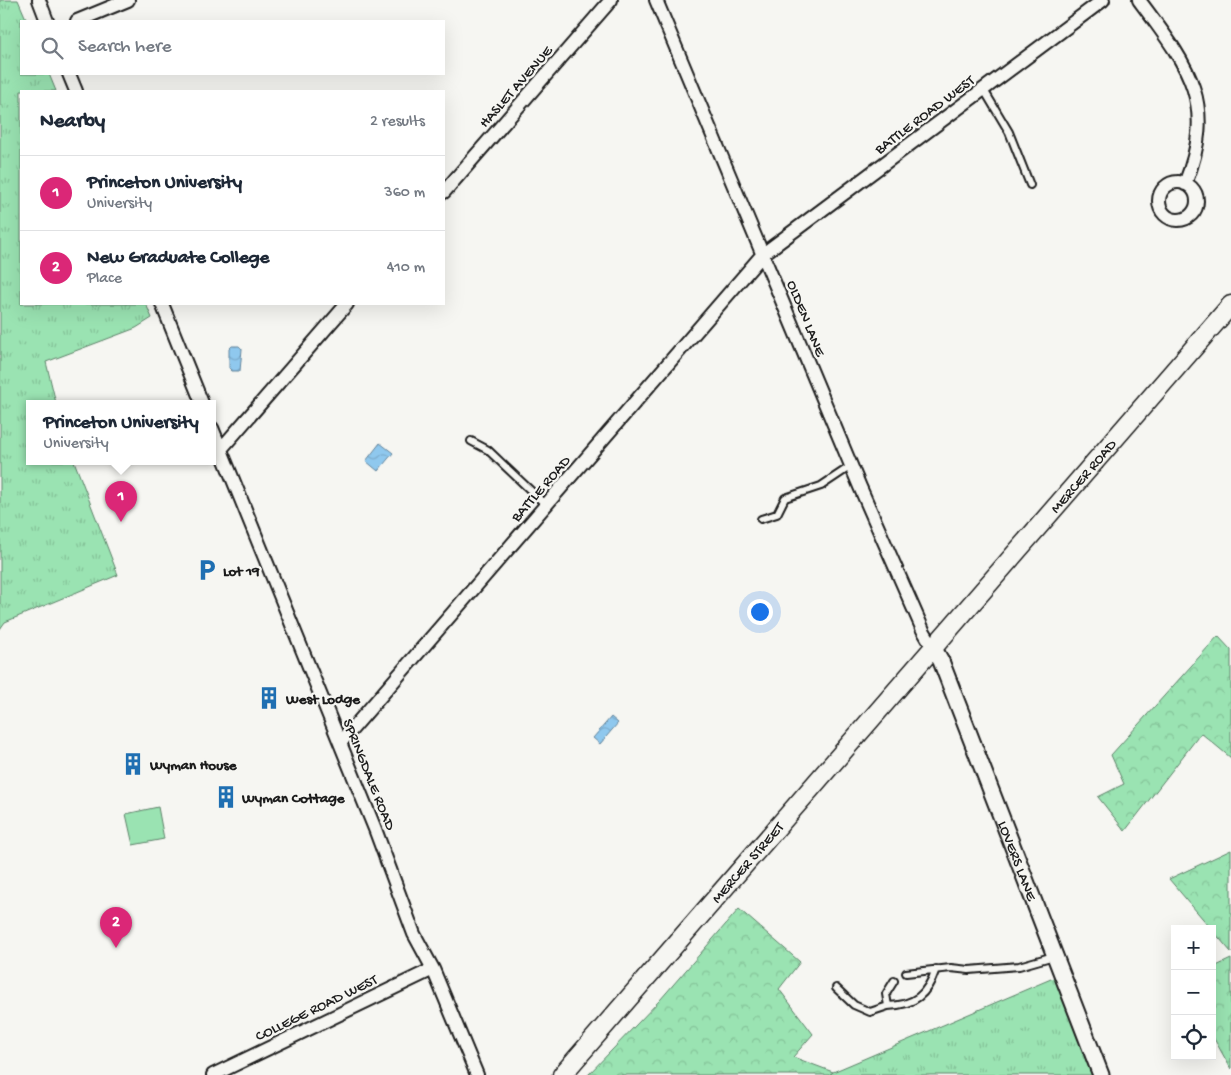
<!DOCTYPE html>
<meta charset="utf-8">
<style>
:root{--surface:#fff;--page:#f6f6f7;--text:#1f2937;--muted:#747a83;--line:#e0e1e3;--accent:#db2777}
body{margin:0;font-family:"Gochi Hand",sans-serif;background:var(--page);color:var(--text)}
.controls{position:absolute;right:15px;bottom:15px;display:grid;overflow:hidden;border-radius:0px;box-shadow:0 5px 20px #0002}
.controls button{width:45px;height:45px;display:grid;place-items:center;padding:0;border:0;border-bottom:1px solid var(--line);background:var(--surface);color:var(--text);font:25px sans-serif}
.you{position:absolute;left:759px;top:611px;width:18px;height:18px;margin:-12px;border:4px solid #fff;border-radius:50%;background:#1a73e8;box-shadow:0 0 0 8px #1a73e833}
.badge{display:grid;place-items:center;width:32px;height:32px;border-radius:50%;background:var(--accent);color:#fff;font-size:16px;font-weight:700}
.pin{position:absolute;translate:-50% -41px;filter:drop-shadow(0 1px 2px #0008)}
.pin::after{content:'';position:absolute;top:26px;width:18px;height:15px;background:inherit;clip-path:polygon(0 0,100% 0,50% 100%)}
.popup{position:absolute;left:26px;top:400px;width:190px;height:65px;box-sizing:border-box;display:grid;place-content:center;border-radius:0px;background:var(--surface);filter:drop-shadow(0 1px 4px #0005);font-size:16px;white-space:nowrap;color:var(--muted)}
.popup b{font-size:19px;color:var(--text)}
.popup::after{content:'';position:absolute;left:50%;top:100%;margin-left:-10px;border:10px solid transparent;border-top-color:var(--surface)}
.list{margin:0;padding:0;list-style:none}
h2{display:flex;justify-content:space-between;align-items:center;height:65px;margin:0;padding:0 20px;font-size:21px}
h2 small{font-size:16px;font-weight:400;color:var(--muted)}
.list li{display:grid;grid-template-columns:32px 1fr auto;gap:15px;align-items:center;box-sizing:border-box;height:75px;padding:0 20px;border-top:1px solid var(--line)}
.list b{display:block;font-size:19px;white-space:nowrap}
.list p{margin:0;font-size:16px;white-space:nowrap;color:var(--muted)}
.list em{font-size:16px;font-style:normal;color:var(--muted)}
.icon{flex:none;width:28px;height:28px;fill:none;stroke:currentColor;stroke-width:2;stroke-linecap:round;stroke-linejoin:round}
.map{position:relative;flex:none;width:1231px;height:1075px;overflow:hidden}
.search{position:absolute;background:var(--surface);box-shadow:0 5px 20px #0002;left:20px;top:20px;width:425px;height:55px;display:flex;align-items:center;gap:12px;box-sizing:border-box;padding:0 18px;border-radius:0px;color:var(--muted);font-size:19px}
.panel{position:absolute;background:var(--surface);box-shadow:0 5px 20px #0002;left:20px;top:90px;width:425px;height:215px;border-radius:0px}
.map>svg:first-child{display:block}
.grass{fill:url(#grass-tufts);stroke:#5b8067}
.forest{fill:url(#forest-crowns);stroke:#5b8067}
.garden{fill:#9ae3b2;stroke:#5b8067}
.water{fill:url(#water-waves);stroke:#61839a}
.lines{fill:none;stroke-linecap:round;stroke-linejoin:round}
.service-casing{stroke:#1c1c1c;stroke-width:10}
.minor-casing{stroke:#1c1c1c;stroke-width:16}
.tertiary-casing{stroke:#1c1c1c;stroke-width:19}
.secondary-casing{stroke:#1c1c1c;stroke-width:21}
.service{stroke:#f6f6f2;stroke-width:6}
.minor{stroke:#f6f6f2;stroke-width:12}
.tertiary{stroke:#f6f6f2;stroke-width:15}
.secondary{stroke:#f6f6f2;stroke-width:18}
.labels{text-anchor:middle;stroke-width:4.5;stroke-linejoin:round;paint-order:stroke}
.street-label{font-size:15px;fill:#1c1c1c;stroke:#f6f6f2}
.poi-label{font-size:15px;font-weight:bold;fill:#1c1c1c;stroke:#f6f6f2;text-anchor:start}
</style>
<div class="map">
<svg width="1231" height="1075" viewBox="0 0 1231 1075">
<defs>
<pattern id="grass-tufts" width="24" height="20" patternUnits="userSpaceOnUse" patternTransform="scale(1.25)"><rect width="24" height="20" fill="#9ae3b2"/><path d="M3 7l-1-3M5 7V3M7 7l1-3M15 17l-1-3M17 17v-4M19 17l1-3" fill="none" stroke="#84c298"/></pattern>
<pattern id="forest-crowns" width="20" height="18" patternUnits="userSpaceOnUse" patternTransform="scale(1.25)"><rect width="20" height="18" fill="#9ae3b2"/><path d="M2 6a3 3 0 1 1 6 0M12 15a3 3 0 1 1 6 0" fill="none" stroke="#84c298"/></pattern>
<pattern id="water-waves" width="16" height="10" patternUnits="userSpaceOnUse" patternTransform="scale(1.25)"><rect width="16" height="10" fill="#8fc8ee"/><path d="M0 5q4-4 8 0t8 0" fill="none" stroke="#7babcc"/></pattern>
</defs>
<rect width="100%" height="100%" fill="#f6f6f2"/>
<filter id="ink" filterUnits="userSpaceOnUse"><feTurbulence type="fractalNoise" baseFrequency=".02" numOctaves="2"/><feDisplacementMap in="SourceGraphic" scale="10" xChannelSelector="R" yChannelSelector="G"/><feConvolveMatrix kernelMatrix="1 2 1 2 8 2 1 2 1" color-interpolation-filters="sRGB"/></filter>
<g filter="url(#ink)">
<path class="grass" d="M0,0H18L27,21H21V74H49L56,91H21V304H146L152,318L136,328L46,362L56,403H30V461H74L118,575L5,622L0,629Z
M1065,973L1104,1075H829L833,1072Z"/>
<path class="forest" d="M1218,636L1231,650V758L1201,733L1125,831L1098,797L1124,784L1111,755Z
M1231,850V952L1169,879Z
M739,909L800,962L779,989L813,1034L793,1057L833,1072L829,1075H588L660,1000Z
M1231,959V1069L1212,1035V968Z"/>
<path class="garden" d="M158,807L164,839L133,845L126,814Z"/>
<path class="water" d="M232,346H239L242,349L240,371H232L229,368V349Z
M380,443L393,453L378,471L366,461Z
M611,717L618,723L600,744L593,738Z"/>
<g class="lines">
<defs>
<path id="service" d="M984,90L1009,132L1030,185
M471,441L488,450L546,505
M761,519L777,514L785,498L821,486L851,466
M906,973L951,968L969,970L1019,966L1054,956
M894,981L886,994L888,1006C915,1005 927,995 936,969
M836,988L854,1005L870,1012L888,1006"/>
<path id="minor" d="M39,0L47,21
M656,0L860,487L923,630L933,647
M1139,0C1187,65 1218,101 1185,184
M77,21L128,0
M69,74L76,91
M1159 201a19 19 0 1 1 38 0a19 19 0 1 1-38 0Z
M444,192L611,0
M162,304L202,403
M212,428L375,829L414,934L433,969L477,1075
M221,449L347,304
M341,742L763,254L1103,0
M213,1075L433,969"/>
<g id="tertiary">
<path id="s1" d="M933,647L941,661L1101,1075"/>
</g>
<g id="secondary">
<path id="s2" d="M562,1075L1231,305"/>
</g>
</defs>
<use href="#service" class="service-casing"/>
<use href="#minor" class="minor-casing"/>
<use href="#tertiary" class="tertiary-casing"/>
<use href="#secondary" class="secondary-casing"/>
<use href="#service" class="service"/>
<use href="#minor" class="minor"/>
<use href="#tertiary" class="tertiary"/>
<use href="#secondary" class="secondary"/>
</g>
</g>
<defs>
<symbol id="parking-bare" viewBox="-9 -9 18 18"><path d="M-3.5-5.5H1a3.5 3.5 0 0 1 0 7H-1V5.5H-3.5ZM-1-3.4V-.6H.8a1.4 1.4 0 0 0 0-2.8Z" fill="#1f6fb2" stroke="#f6f6f2" stroke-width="2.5" paint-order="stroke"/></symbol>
<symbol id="building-bare" viewBox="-9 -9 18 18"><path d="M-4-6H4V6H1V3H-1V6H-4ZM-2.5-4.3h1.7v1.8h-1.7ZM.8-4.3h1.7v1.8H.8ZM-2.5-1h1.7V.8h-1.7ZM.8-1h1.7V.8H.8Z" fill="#1f6fb2" stroke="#f6f6f2" stroke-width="2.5" paint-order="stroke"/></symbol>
</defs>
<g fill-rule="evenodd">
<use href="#parking-bare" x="191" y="554" width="32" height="32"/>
<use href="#building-bare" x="253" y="682" width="32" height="32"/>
<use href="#building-bare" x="117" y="748" width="32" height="32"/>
<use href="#building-bare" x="210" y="781" width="32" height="32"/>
</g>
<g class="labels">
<g class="street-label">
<text transform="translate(515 86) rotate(-49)" y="5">HASLET AVENUE</text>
<text transform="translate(924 114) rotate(-37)" y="5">BATTLE ROAD WEST</text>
<text transform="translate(807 318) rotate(68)" y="5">OLDEN LANE</text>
<text dy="5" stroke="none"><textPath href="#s2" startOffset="794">MERCER ROAD</textPath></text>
<text transform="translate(540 488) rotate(-49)" y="5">BATTLE ROAD</text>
<text transform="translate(370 774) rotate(68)" y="5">SPRINGDALE ROAD</text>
<text dy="5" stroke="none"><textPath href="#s1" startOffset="230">LOVERS LANE</textPath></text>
<text dy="5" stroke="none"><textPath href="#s2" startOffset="282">MERCER STREET</textPath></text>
<text transform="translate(316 1007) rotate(-26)" y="5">COLLEGE ROAD WEST</text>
</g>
<g class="poi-label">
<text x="223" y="575">Lot 19</text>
<text x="286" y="703">West Lodge</text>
<text x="150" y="769">Wyman House</text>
<text x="242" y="802">Wyman Cottage</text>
</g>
</g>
</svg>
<div class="controls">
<button>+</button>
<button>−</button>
<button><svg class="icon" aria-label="locate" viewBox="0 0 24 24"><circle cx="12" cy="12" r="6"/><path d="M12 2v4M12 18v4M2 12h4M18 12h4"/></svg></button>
</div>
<div class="you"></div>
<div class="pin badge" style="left:121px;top:522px">1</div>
<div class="popup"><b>Princeton University</b>University</div>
<div class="pin badge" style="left:116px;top:948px">2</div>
<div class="search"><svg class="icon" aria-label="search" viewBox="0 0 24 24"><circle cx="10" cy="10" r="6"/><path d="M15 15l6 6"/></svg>Search here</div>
<section class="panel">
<h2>Nearby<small>2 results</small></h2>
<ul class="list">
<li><span class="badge">1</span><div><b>Princeton University</b><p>University</p></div><em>360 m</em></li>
<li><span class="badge">2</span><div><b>New Graduate College</b><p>Place</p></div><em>410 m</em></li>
</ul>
</section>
</div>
